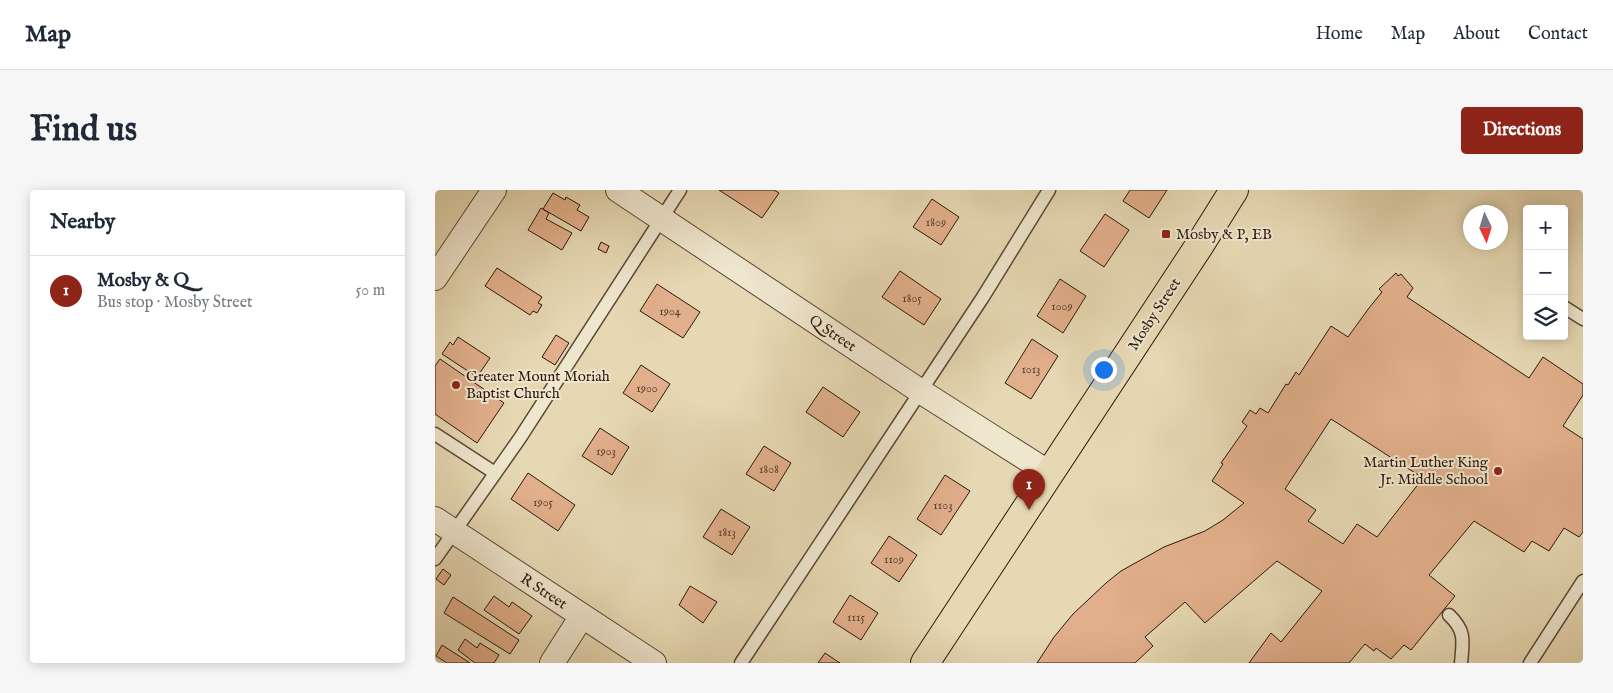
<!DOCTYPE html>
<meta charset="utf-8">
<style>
:root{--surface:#fff;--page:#f6f6f7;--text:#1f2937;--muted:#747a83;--line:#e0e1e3;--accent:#8f2418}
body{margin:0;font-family:"IM FELL English",serif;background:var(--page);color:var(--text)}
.controls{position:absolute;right:15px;top:15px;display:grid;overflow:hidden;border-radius:5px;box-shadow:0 2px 12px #0003}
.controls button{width:45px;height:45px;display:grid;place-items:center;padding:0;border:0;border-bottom:1px solid var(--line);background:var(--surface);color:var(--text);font:25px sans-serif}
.compass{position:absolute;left:1028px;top:15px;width:45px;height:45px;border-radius:50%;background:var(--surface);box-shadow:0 2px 12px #0003;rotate:176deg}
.you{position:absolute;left:668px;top:179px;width:18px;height:18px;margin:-12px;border:4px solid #fff;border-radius:50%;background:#1a73e8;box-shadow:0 0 0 8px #1a73e833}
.badge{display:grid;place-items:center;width:32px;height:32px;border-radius:50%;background:var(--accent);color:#fff;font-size:16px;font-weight:700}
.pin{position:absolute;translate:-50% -41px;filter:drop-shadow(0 1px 2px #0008)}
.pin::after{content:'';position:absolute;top:26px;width:18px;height:15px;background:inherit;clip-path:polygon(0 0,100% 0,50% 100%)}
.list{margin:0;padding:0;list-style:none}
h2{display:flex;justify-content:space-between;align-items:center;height:65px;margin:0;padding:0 20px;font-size:21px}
h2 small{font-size:16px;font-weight:400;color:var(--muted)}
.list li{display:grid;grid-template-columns:32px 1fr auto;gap:15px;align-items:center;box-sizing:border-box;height:70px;padding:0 20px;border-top:1px solid var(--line)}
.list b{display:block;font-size:19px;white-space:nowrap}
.list p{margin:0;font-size:16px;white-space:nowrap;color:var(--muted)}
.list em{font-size:16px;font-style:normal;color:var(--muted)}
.icon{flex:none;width:28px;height:28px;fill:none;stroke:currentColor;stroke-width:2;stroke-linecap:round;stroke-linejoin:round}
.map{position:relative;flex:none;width:1148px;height:473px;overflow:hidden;border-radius:5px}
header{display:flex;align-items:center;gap:30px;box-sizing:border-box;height:70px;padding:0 25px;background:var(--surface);border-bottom:1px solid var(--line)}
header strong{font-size:24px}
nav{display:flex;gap:28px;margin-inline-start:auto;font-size:18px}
.intro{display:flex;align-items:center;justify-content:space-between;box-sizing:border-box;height:120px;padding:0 30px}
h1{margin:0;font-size:35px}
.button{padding:12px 22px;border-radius:5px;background:var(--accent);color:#fff;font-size:18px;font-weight:700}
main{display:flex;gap:30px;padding:0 30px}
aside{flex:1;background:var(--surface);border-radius:5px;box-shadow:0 2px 12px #0003}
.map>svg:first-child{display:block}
.building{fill:#e1af8b;stroke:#2c180d;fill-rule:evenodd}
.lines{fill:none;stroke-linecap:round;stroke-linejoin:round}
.service-casing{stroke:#5a4836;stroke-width:15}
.minor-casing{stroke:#5a4836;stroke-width:26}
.primary-casing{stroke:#2c180d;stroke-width:30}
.service{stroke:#efe6ce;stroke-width:12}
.minor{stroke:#efe6ce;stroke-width:24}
.primary{stroke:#e6d8b3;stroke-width:28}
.poi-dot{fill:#8f2418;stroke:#efe6ce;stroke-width:2}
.labels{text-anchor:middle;stroke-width:4;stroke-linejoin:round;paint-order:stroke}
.number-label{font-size:12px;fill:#593e2c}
.poi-label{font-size:15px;fill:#2c180d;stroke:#efe6ce;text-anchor:start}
.street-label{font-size:15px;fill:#2c180d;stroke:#efe6ce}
</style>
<header>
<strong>Map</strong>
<nav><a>Home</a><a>Map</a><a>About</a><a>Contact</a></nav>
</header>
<div class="intro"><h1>Find us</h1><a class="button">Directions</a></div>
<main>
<aside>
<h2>Nearby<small></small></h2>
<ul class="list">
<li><span class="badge">1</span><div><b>Mosby &amp; Q</b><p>Bus stop · Mosby Street</p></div><em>50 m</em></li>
</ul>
</aside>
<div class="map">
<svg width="1148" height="473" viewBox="0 0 1148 473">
<rect width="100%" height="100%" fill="#e6d8b3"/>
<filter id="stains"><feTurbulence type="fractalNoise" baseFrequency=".004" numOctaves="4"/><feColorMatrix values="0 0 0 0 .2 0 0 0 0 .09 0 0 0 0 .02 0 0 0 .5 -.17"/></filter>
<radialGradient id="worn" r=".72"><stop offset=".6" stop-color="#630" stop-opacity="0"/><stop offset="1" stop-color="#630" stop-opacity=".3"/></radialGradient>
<path class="building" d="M284,0H339L344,3L327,28Z
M695,0H732L714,28L688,11Z
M118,3L130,10L131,7L145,15L142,20L154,27L146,41L108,19Z
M497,9L524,27L506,55L478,37Z
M106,18L114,23L111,29L137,43L127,60L93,40Z
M670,24L694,40L669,77L645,61Z
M166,52L174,56L171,63L163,59Z
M62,78L107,107L103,113L107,115L102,123L98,121L95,125L50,96Z
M465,81L506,109L489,135L447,107Z
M961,83L963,86L966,84L978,98L972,107L1094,188L1108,167L1148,194V205L1128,236L1148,249V342L1144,347L1129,338L1114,361L1097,351L1089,362L1039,331L994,385L1020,406L976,460L969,455L956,469L941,458L939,461L930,454L914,473H814L836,443L846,452L887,401L842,371L770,433L750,412L710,447L718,456L700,473H602L619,447L638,424L671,393L686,381L729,357L770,341L788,330L809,313L777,291L788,274L786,273L812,236L807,232L815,220L821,224L825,218L833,223L851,194L853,195L861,182L864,185L896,136L913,147L934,118L947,102L944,99ZM896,229L988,288L942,347L922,334L908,354L873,331L881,320L850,299Z
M625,89L651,106L628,143L602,126Z
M222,94L265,122L248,148L205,121Z
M121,145L134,153L120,175L107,167Z
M23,147L55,168L42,187L7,164L15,152L18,155Z
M597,149L623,166L596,209L570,193Z
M5,169L69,213L42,253L0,224V176Z
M206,175L235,194L217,222L188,203Z
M388,197L425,222L408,247L371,222Z
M165,238L194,257L177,285L147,266Z
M329,256L356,273L339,301L311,284Z
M93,283L140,315L123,341L76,309Z
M510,285L535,301L506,345L482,329Z
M286,319L315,337L297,365L268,347Z
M454,346L482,365L464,392L436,373Z
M8,379L16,385L9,395L1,389Z
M255,396L282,412L268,433L244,415Z
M415,405L443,423L426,450L398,432Z
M59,406L74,417L77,412L97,426L84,444L49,420Z
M18,407L84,450L75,464L9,423Z
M30,449L42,458L45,453L64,465L59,473H40L23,460Z
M7,455L35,473H12L1,466Z
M390,463L405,473H383Z"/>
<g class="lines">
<defs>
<path id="service" d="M1129,117L1148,129
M0,244L60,283
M0,369L85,248L245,0
M1014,425C1031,441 1028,451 1026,473
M306,473L548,107L614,0
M1095,473L1148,391"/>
<path id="minor" d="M183,0L485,201L614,283
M0,88L59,0
M0,329L219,473
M117,473L147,426"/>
<path id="primary" d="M490,473L764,56L799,0"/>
</defs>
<use href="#service" class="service-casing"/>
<use href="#minor" class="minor-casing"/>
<use href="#primary" class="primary-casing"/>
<use href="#service" class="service"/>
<use href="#minor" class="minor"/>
<use href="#primary" class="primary"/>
</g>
<g class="poi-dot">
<rect x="726" y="39" width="10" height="10" rx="2.5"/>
<circle cx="21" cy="195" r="5"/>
<circle cx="1063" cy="281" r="5"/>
</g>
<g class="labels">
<g class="number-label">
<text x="501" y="36">1809</text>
<text x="477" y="112">1805</text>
<text x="627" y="120">1009</text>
<text x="235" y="125">1904</text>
<text x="596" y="183">1013</text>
<text x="212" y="202">1900</text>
<text x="171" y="265">1903</text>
<text x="334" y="283">1808</text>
<text x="108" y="316">1905</text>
<text x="508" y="319">1103</text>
<text x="292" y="346">1813</text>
<text x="459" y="373">1109</text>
<text x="421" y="431">1115</text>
</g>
<g class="poi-label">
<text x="741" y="49">Mosby &amp; P, EB</text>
<text x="31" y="191">Greater Mount Moriah<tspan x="31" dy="17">Baptist Church</tspan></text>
<text x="1053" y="277" text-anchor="end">Martin Luther King<tspan x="1053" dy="17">Jr. Middle School</tspan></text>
</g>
<g class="street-label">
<text transform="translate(719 124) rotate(-57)" y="5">Mosby Street</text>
<text transform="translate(398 143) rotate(34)" y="5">Q Street</text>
<text transform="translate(109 401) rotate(33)" y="5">R Street</text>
</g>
</g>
<rect width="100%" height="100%" filter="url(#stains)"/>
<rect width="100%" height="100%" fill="url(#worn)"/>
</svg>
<div class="controls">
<button>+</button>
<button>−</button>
<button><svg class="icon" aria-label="layers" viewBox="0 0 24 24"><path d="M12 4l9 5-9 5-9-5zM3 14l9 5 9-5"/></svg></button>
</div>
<svg class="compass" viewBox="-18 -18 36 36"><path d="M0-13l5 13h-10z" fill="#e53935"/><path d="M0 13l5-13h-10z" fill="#747a83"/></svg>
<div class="you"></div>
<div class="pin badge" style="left:594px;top:320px">1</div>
</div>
</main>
